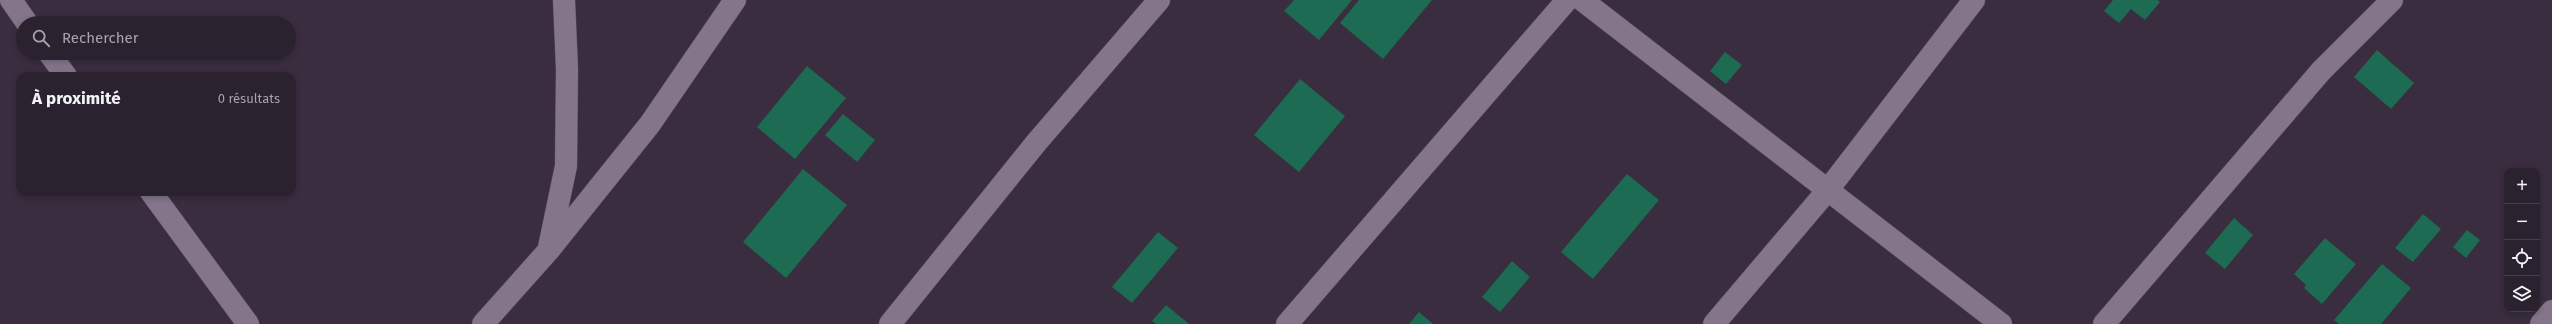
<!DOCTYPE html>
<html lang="fr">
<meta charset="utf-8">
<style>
:root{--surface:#2b222f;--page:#332a37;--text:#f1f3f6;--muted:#a6a4aa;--line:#473f4b}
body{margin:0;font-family:"Fira Sans",sans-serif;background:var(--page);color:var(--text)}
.controls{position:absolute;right:12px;bottom:12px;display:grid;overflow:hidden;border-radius:8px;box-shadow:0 2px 6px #0003}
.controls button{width:36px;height:36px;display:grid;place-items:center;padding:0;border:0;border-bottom:1px solid var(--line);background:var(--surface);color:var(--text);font:20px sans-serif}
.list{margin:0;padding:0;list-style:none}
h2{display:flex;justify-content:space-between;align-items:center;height:52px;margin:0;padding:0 16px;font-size:17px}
h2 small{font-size:13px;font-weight:400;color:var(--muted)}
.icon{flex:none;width:22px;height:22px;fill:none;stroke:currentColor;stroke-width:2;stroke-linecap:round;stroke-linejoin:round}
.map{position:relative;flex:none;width:2552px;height:324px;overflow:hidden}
.search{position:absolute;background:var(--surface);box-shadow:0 2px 6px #0003;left:16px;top:16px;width:280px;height:44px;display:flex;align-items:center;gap:10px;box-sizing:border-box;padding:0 14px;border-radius:22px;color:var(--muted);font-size:15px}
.panel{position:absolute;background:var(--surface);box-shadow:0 2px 6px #0003;left:16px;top:72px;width:280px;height:124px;border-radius:12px}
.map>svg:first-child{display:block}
.building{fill:#1c6b52}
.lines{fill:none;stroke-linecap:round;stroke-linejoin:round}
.street-casing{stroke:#544a59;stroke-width:23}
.street{stroke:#84758a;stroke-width:22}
</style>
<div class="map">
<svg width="2552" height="324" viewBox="0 0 2552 324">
<rect width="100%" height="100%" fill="#392d3f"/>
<path class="building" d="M1294,0H1352L1319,40L1284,11Z
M1359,0H1432L1383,59L1340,23Z
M2113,0H2158L2160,2L2145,20L2131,9L2119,23L2104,11Z
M2377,50L2414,83L2391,109L2354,77Z
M1725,52L1742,65L1726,84L1710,71Z
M807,66L846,98L795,159L757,127Z
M1300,79L1345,116L1299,172L1254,135Z
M843,114L875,140L857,162L825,135Z
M803,169L847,205L786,278L743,242Z
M1627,174L1659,200L1593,279L1561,252Z
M2423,214L2441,229L2413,262L2395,248Z
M2234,218L2253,235L2225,269L2205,253Z
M2467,230L2480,240L2466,258L2453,247Z
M1158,232L1178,248L1132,303L1112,287Z
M2325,238L2356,264L2322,304L2304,288L2306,285L2294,274Z
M1512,261L1530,277L1500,312L1482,297Z
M2382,264L2411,288L2381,324H2339L2334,320Z
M1166,305L1189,324H1156L1152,321Z
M1419,312L1433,324H1409Z"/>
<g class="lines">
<defs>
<path id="street" d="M11,0L27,23
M1582,0L2001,324
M49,53L66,76
M151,192L248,324
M549,247L566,166L567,69L564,0
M483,324L549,250L650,124L735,0
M890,324L1036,143L1159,0
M1287,324L1567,0
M1714,324L1827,191L1974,0
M2104,324L2321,71L2392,0
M2541,324L2552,311"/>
</defs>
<use href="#street" class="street-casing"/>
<use href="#street" class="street"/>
</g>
</svg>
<div class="controls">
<button>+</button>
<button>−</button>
<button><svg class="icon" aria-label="locate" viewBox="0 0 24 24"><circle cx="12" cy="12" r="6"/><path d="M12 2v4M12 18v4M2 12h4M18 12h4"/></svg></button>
<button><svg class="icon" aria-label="layers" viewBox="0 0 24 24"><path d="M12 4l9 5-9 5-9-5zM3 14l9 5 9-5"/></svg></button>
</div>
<div class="search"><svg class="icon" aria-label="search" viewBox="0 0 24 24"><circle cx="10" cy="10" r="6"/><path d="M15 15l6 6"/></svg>Rechercher</div>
<section class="panel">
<h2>À proximité<small>0 résultats</small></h2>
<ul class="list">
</ul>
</section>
</div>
